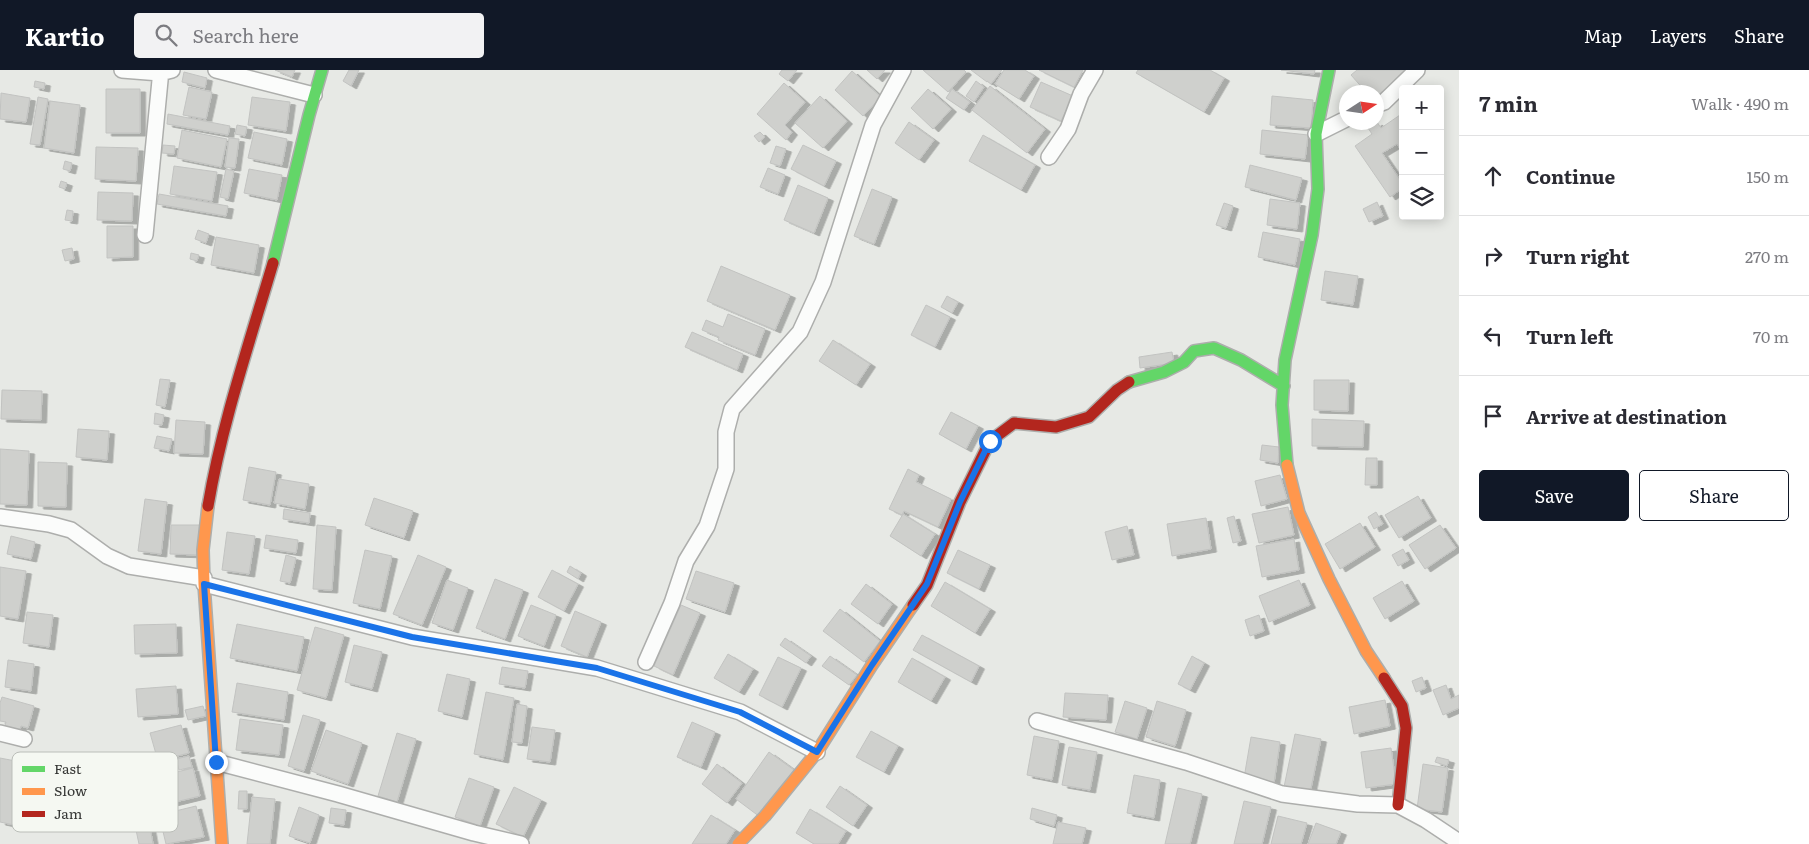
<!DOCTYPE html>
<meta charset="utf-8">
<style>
:root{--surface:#fff;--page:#f2f2f3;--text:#2b2b33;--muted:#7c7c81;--line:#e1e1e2;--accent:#111827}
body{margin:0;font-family:Literata,serif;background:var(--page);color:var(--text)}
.controls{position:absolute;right:15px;top:15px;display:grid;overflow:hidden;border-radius:5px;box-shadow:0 2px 12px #0003}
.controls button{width:45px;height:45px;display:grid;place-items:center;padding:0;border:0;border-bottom:1px solid var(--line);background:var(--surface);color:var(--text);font:25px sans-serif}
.compass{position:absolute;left:1339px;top:15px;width:45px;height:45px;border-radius:50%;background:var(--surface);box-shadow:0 2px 12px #0003;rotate:78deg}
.stop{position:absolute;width:15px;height:15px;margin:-11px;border:4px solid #1a73e8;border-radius:50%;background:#fff}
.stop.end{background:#1a73e8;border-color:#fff;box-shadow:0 1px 5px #0008}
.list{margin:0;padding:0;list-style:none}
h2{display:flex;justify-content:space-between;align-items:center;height:65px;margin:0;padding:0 20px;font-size:21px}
h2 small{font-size:16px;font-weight:400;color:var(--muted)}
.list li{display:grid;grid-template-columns:32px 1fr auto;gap:15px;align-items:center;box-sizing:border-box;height:80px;padding:0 20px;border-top:1px solid var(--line)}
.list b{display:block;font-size:19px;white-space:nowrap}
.list em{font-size:16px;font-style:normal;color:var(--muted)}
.actions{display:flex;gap:10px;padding:15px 20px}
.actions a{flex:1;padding:11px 0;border:1px solid var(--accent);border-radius:5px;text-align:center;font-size:18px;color:var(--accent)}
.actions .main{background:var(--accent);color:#fff}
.icon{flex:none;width:28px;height:28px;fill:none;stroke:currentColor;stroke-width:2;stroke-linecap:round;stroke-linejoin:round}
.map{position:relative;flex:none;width:1459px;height:774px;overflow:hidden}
header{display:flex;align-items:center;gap:30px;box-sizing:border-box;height:70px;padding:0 25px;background:var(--accent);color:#fff}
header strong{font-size:24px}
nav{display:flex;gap:28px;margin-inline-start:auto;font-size:18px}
.search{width:350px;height:45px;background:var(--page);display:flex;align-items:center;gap:12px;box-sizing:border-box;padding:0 18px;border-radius:5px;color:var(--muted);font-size:19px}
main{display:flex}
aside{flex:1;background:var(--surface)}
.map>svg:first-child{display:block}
.building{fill:#cfd0cd;stroke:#c2c3c1;filter:url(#shadow)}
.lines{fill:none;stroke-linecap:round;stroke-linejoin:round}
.street-casing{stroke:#adaeac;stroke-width:18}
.fast-casing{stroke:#adaeac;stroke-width:14}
.slow-casing{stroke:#adaeac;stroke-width:14}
.jam-casing{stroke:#adaeac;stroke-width:14}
.street{stroke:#fbfcfb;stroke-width:15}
.fast{stroke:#63d668;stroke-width:11}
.slow{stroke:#ff974d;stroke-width:11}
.jam{stroke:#b3261e;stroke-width:11}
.route{stroke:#1a73e8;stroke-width:6}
.key{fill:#f5f8f2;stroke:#bbbeb9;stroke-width:1}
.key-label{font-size:14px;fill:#353634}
</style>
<header>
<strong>Kartio</strong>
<div class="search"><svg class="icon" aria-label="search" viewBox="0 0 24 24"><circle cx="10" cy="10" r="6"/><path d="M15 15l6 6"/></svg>Search here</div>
<nav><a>Map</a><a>Layers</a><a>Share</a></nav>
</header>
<main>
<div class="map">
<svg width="1459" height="774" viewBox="0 0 1459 774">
<defs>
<filter id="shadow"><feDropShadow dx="5.5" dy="3" stdDeviation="0" flood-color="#0004"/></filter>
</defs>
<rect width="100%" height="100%" fill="#e7e9e5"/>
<path class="building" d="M275,0H295L292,7Z
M349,0H359L351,16L343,11Z
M782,0H797L788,11L779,4Z
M867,0H885L877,9Z
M923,0H964L966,2L948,22Z
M971,0H1002L991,14L987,11V12Z
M1004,0H1025L1034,6L1019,29L995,14Z
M1039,0H1083L1074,17Z
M1138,0H1210L1224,8L1204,42L1136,3Z
M1281,0H1315L1314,4Z
M1357,0H1408L1376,27V22H1366L1351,5Z
M852,1L881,27L863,46L835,20Z
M184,2L207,8L205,18L182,12Z
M35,11L45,13L44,19L34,17Z
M976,11L984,17L974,32L966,26Z
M1041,12L1073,26L1061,51L1030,37Z
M784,13L805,32L785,55L792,62L786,70L757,44Z
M990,16L1045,59L1027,83L972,40Z
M189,17L212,22L206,49L183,45Z
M106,19H140V63H106Z
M928,19L951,39L933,59L911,38Z
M952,19L970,32L964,40L946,28Z
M1,23L30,28L26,52L0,49Z
M820,26L847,51L823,78L795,53Z
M1272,26L1313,30L1311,58L1270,55Z
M38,27L48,29L40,75L30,74Z
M252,27L290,32L286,61L248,55Z
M50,31L80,35L74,83L44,78Z
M168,44L230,56L228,65L167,54Z
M1400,45L1403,48V83L1397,74L1382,83L1403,114V118L1390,127L1355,76L1372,64L1368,58L1377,52L1381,58Z
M909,52L934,70L919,90L895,73Z
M237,55L247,57L245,66L235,64Z
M182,60L227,69L221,97L177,88Z
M1262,60L1308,65L1305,89L1260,84Z
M254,62L287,69L282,95L248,88Z
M760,62L765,67L759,72L754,66Z
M983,65L1035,95L1021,120L969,91Z
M229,68L239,69L235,98L225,97Z
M163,75L175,76L174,84L162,83Z
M803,75L836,91L824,116L791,99Z
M776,76L786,79L780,96L770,93Z
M96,77L138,78L136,111L95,109Z
M65,91L72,93L70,101L63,99Z
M1250,95L1302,108L1296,130L1245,117Z
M174,96L217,102L212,131L170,124Z
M768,98L785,105L778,124L760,117Z
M226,99L234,101L228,129L220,127Z
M249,99L282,105L277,130L244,123Z
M61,111L67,113L65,119L59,117Z
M798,115L828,128L814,163L784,150Z
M872,119L892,127L874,174L854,166Z
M98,122L133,123L132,151L97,150Z
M159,124L228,136L226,146L157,134Z
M1270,129L1300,133L1297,159L1267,155Z
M1377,132L1383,146L1369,152L1363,139Z
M1224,133L1233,136L1226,158L1216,155Z
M67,140L73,141L72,151L65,150Z
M107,156H133V187L107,188Z
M198,160L209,164L206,173L195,169Z
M1263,162L1300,169L1295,195L1258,187Z
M216,167L259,175L254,203L211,195Z
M72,178L74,189L65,191L62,180Z
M191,183L199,185L197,191L190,189Z
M721,196L790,225L775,260L707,231Z
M1325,201L1358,206L1353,235L1321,230Z
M947,226L958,232L952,243L941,237Z
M926,235L950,247L935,277L911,265Z
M728,244L765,259L755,285L718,270L719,267L702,260L706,250L723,257Z
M692,262L743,284L737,300L685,277Z
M833,270L870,294L856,315L819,291Z
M1172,282L1174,293L1140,298L1139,287Z
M160,309L170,310L165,337L156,335Z
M1314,310H1349L1348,341L1314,340Z
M2,320L42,321L41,350L1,349Z
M951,342L978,356L966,379L939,364Z
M155,343L164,345L162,355L154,354Z
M1312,349L1364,351L1363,377L1312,376Z
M176,350L205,352L203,384L174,383Z
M78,359L109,361L107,390L76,387Z
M157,366L172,369L169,381L154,378Z
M1262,375L1279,377L1278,393L1260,390Z
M0,379L29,381L27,435L0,434Z
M1366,388H1377V415H1365Z
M38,392L67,393L66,437L38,436Z
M249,397L276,402L270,435L243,430Z
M908,399L919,405L916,412L951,429L938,457L904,441L902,445L889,439Z
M1280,405L1287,429L1261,436L1255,411Z
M279,409L309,414L305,439L274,433Z
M1418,426L1431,448L1399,468L1385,445Z
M374,428L413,441L404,468L365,455Z
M145,429L167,432L161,484L138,481Z
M1288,437L1294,465L1259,473L1252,444Z
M284,439L310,443L309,453L283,449Z
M1376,442L1383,454L1374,459L1368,447Z
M903,444L935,464L921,486L890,466Z
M1234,446L1241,471L1233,473L1227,448Z
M1206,448L1211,479L1172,486L1167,454Z
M1360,453L1375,477L1340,499L1325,474Z
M171,455H202L201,485L170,484Z
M317,455L336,457L332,520L313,519Z
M1440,455L1456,478L1425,499L1409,475Z
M1127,456L1134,485L1112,490L1105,462Z
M227,462L255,466L249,504L222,500Z
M266,465L298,470L296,483L264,478Z
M11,466L35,472L31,489L7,484Z
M1294,469L1299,500L1262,507L1256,476Z
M1403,479L1409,490L1398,496L1392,485Z
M365,480L392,486L380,539L353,533Z
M958,480L990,495L979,519L947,503Z
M286,485L296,488L290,513L280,511Z
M418,485L446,497L422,555L393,544Z
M570,496L581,503L578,509L567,502Z
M0,497L26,501L18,549L0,546Z
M552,500L578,514L564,541L538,527Z
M696,501L734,513L725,542L686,529Z
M495,509L523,520L505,569L476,558Z
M447,510L468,518L453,560L432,553Z
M1299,510L1310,535L1269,552L1259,526Z
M1402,511L1414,531L1385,549L1373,528Z
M945,512L990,539L975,563L931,536Z
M866,514L892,534L878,554L851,534Z
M531,535L556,545L544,576L518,566Z
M681,535L700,543L673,605L654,596Z
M840,539L880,571L864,592L823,561Z
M575,541L601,552L587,587L561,576Z
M27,542L53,545L49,577L23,573Z
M1259,545L1264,561L1250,566L1245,550Z
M176,554L177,583L135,584L134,555Z
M237,554L304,567L297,601L230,588Z
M315,557L344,565L326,628L297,620Z
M922,565L979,596L971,612L913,580Z
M785,568L811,586L806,593L780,575Z
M354,575L382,582L372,619L345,612Z
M728,584L753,599L739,622L714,608Z
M830,586L857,605L849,615L822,596Z
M1192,586L1204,593L1190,620L1178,614Z
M778,587L801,598L782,637L759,625Z
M912,588L945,607L931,631L898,612Z
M8,590L34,594L31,621L5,617Z
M502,597L528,601L525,618L499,614Z
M447,604L470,609L462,647L438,641Z
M1422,607L1426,618L1416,622L1412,611Z
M237,613L288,622L284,650L232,642Z
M1446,615L1451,629L1459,625V638L1443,645L1433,620Z
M176,616L178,644L138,647L136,619Z
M486,622L514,628L503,690L474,684Z
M1065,623L1108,625L1106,650L1063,647Z
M2,627L34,636L28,658L21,656L19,663L4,659L6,652L0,651V633Z
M1385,630L1390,656L1354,664L1349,637Z
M1125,631L1147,638L1137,669L1115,662Z
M1157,631L1186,640L1175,676L1146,667Z
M517,634L527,636L522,673L512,672Z
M203,636L206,646L188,650L185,640Z
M303,645L320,650L304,701L288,696Z
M240,649L283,655L279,685L236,680Z
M692,652L715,662L701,697L677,687Z
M181,655L189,683L158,691L150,663Z
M532,657L555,660L550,692L527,689Z
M326,660L362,673L348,714L311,701Z
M871,661L898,676L884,702L856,687Z
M397,663L416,669L397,732L378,726Z
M1295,664L1321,669L1310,723L1284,717Z
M1034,666L1059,671L1052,710L1027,705Z
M1251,667L1280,672L1274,713L1244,708Z
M1069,677L1097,682L1090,720L1062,715Z
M1391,678L1396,714L1366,718L1361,682Z
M769,682L794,700L760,747L736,729Z
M189,686L192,697L179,700L176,689Z
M1437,687L1449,690L1447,696L1435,692Z
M0,688L31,694L19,756L0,752Z
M717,694L742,713L727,733L702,714Z
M1423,694L1448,698L1442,742L1417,739Z
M193,698L200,726L126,744L120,716Z
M1134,705L1160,710L1154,748L1127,743Z
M469,708L494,717L480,756L455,747Z
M840,716L867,735L853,756L826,737Z
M514,717L541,730L523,767L496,754Z
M1178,718L1202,724L1190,774H1165Z
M239,721H247V739H238Z
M252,727L275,729L270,774H247Z
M1244,731L1271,737L1262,774H1234Z
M196,736L204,767L166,774L159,745Z
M299,737L319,745L310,773L289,766Z
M331,738L346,740L344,755L329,753Z
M1032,738L1057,745L1054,756L1030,749Z
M810,739L846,761L838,774H814L796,763Z
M155,741L158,755L150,757L153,774H139L136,760H133L130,746Z
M711,745L735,760L726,774H692Z
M1278,746L1307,753L1301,774H1271Z
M1058,752L1086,758L1082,774H1053Z
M1316,753L1341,762L1336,774H1308Z"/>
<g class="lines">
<defs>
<path id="street" d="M122,0L160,3L172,0
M216,0L314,25
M1376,35L1384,32L1417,0
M1316,64L1346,49
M1049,87L1068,59L1081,24L1095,0
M145,165L161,0
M0,447L49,454L71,460L107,486L129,496L204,508
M204,514L412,567L597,598L740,642L817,682
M646,592L672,533L686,491L707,456L726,399V362L732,339L800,262L823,212L873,55L903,0
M1037,651L1186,692L1282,724L1358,734L1398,735L1426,750L1459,772
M0,663L24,669
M216,692L338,724L474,763L521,774"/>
<path id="fast" d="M273,193L309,45L322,0
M1129,312L1164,302L1184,292L1194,281L1214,278L1241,290L1284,316
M1287,395L1282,335L1285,290L1312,165L1318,119L1316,64L1329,0"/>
<path id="slow" d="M1287,395L1299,443L1329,509L1366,581L1384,608
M208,436L203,480L204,514L222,774
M738,774L765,746L817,682L872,595L913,535"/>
<path id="jam" d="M208,436C222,353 249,274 273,193
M913,535L927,515L960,432L990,371L1014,353L1056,357L1089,347L1117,320L1129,312
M1384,608L1402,636L1406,658L1398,735"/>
</defs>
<use href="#street" class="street-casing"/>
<use href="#fast" class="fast-casing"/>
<use href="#slow" class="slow-casing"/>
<use href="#jam" class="jam-casing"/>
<use href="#street" class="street"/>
<use href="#fast" class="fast"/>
<use href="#slow" class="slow"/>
<use href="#jam" class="jam"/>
</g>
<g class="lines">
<path class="route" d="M216,692L204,514L412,567L597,598L740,642L817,682L872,595L927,514L960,432L990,371"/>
</g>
<rect x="12" y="682" width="166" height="80" rx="8" class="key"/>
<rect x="22" y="696" width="23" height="6" fill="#63d668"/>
<rect x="22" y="718" width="23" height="7" fill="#ff974d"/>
<rect x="22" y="741" width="23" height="6" fill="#b3261e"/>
<g class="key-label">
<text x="54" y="704">Fast</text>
<text x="54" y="726">Slow</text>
<text x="54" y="749">Jam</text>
</g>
</svg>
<div class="controls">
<button>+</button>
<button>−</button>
<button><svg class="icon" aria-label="layers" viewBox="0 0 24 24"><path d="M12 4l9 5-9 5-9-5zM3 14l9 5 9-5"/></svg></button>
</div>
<svg class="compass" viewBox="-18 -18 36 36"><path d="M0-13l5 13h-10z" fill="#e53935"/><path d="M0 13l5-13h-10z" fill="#7c7c81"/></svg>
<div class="stop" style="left:990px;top:371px"></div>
<div class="stop end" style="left:216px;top:692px"></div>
</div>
<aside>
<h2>7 min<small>Walk · 490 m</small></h2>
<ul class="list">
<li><svg class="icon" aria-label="ahead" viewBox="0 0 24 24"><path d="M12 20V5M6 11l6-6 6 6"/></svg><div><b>Continue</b></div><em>150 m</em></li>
<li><svg class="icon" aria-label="right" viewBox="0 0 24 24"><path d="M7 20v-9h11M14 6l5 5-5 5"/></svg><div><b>Turn right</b></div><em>270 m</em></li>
<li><svg class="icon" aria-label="left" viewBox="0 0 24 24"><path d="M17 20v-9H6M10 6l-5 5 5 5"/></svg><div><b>Turn left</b></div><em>70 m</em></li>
<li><svg class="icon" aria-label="arrive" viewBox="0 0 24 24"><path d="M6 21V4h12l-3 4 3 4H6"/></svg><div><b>Arrive at destination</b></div></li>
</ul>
<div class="actions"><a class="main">Save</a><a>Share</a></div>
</aside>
</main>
